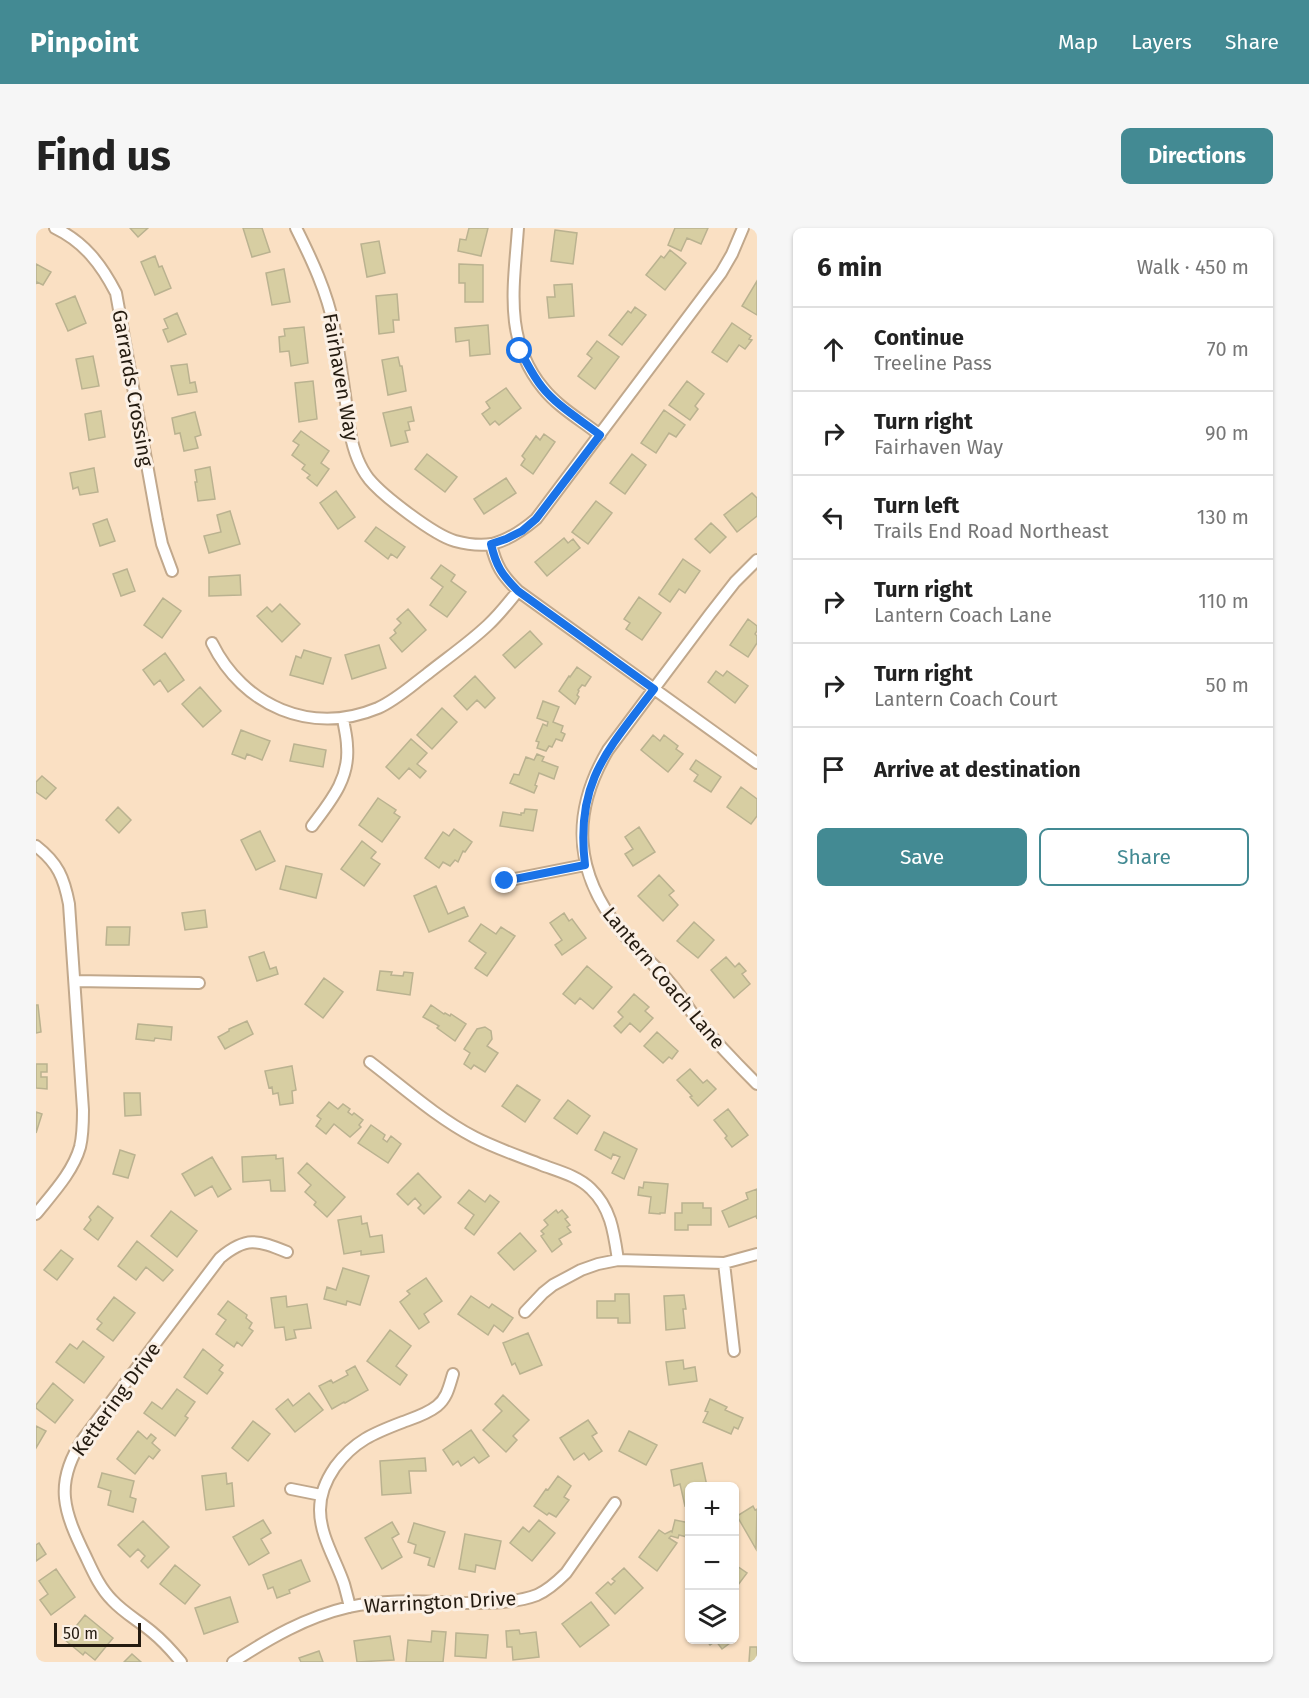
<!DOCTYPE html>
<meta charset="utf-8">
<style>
:root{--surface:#fff;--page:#f6f6f6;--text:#222;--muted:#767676;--line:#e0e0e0;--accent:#438a93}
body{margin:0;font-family:"Fira Sans",sans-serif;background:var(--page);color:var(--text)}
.controls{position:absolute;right:18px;bottom:18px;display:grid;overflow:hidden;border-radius:9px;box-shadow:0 2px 4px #0004}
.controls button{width:54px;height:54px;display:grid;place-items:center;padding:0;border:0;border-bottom:2px solid var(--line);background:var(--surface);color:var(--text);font:30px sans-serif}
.scale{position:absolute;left:18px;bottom:15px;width:87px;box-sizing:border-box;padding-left:6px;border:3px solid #241b10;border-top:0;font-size:16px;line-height:21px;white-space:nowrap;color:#241b10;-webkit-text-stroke:4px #fbf0e5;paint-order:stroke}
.stop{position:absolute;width:18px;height:18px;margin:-14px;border:4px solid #1a73e8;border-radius:50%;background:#fff}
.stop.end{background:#1a73e8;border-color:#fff;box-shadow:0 2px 6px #0008}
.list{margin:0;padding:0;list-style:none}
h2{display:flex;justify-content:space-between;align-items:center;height:78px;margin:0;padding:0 24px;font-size:26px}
h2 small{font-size:20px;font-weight:400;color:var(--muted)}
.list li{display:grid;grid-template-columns:39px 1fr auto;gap:18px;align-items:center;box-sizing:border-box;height:84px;padding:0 24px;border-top:2px solid var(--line)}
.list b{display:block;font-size:22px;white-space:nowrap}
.list p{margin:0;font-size:20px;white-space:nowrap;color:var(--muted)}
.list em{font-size:20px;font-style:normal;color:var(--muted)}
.actions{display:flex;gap:12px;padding:18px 24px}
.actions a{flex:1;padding:14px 0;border:2px solid var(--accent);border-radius:9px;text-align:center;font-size:21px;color:var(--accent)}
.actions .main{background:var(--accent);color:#fff}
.icon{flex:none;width:33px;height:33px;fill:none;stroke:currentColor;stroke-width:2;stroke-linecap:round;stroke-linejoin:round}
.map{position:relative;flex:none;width:721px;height:1434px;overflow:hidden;border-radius:9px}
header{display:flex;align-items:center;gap:36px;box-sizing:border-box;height:84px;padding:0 30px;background:var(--accent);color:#fff}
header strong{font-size:28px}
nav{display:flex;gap:33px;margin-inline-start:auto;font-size:21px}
.intro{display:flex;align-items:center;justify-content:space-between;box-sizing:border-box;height:144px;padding:0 36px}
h1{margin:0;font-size:42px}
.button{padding:15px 27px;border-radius:9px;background:var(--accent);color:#fff;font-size:21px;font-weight:700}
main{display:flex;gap:36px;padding:0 36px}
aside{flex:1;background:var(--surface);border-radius:9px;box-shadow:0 2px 4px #0004}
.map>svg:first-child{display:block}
.building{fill:#d7cea2;stroke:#bab290;stroke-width:1.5}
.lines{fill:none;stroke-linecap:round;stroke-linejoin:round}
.minor-casing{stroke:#c1a88c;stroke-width:14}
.minor{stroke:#fff;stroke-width:10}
.route{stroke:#1a73e8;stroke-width:8}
.labels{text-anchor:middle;stroke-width:6;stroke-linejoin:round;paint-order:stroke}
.street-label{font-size:20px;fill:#241b10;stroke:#fbf0e5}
</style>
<header>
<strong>Pinpoint</strong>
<nav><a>Map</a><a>Layers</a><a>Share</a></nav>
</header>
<div class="intro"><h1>Find us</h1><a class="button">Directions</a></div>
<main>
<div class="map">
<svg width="721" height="1434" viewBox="0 0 721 1434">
<rect width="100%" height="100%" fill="#fae0c3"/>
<path class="building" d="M94,0H112L102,9Z
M207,0H226L234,24L216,29Z
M433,0H452L445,28L422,23L424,11L430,12Z
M639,0H672L665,16L651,10L645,23L632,17Z
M519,2L541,5L537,36L515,33Z
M343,13L349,45L331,49L325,16Z
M634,22L650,35L629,62L610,47L625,28L628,30Z
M119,28L123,39L126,38L135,60L119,67L105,34Z
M0,36L15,44L7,57L1,54L0,56Z
M423,36L447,37V74H429V55H423Z
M248,41L254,74L236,77L230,45Z
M721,53V87L706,78Z
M536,56L538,88L513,90L511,69H519L518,57Z
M361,66L363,92H357L358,104L343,106L340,68Z
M39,68L50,95L32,103L20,76Z
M599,79L610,87L586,117L573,107L592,83L595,85Z
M141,85L150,106L132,114L127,102L132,100L128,91Z
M696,95L715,108L713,111L716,112L709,121L703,117L691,134L676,124Z
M452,97L454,126L434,128L433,112L420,114L419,100Z
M268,99L272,135L255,138L253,123L244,124L243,109L249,108L248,101Z
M561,113L583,129L559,161L542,148L556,130L551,126Z
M57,128L63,158L46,161L40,131Z
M362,129L364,138H366L370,163L352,167L346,132Z
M151,136L154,155L159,154L161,164L142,167L135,138Z
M277,153L281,191L263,194L259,155Z
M651,153L668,166L659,178L662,181L654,192L633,177Z
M470,160L485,180L463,197L459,193L454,197L446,186L454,180L450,174Z
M375,179L378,193L372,194L374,202L369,203L372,214L355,218L347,185Z
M628,182L649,197L640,209L633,205L620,225L605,215Z
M65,183L69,209L53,212L49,186Z
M159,184L165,207L159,209L162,220L148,223L144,205L139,206L136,190Z
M265,203L293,223L285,235L293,241L281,258L271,250L274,247L266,241L269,237L256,227L263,217L257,213Z
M508,206L519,214L497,246L485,237L489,231L486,228L500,208L504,212Z
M391,226L421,249L409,264L379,241Z
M596,226L610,237L589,266L574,255Z
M174,239L179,271L162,273L159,254H161L159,242Z
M58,240L62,264L44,267L42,259L37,261L34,245Z
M470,250L480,265L448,286L438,271Z
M300,263L319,289L302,301L284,275Z
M716,265L721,270V288L701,304L688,287Z
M560,273L576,285L552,316L536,304Z
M194,283L204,316L173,325L168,308L185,304L181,287Z
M71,291L79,313L64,318L57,296Z
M675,295L690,309L674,325L659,311Z
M340,299L369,319L361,330L355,326L352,331L329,313Z
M528,310L532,315L537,311L544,320L511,348L499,334Z
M647,331L664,343L649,365L643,361L634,374L623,366Z
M405,337L419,347L415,353L430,364L411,389L394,377L407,359L395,350Z
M91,341L99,363L85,368L77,346Z
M204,347L205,367L173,368V349Z
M603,369L625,385L606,412L590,401L594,395L588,391Z
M127,370L145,383L126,410L108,397Z
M244,376L264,396L246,414L221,388L231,379L236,384Z
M372,381L390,402L366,424L354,410L360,405L358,402L365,395L361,391Z
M712,391L721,398V403L719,406L721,408V415L712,429L694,417Z
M494,403L506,416L479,440L467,427Z
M343,417L350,440L316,451L309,427Z
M268,422L295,430L287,456L254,447L260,428L265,430Z
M129,425L148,452L132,464L124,452L118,457L107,442Z
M541,439L555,449L549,458L546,457L542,462L543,463L541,467L543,469L539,476L523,463L533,448L534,449Z
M680,443L687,448L691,443L712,458L699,475L672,454Z
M439,448L459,470L449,480L441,472L431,482L418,468Z
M164,459L185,483L167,499L146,476Z
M507,473L523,479L517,494L527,498L525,504L529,506L526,513L520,511L516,519L513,518L510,523L501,520L503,514L500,513L507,496L511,498L512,494L501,490Z
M406,480L421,494L396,521L381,507Z
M205,502L234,513L226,532L211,526L209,531L196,526Z
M617,507L624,513L628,507L642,518L640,521L647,526L632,544L605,522Z
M375,511L391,525L381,536L390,543L384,550L373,540L363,551L350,539Z
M258,516L290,522L287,539L254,533Z
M501,526L508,529L506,533L522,539L518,551L503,545L499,557L501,558L498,565L474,555L478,546L483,547L490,529L498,532Z
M660,532L685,549L675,564L658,553L662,547L654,541Z
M6,548L20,560L10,571L0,564V554Z
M705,559L721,571V588L715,596L691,579Z
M342,570L360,582L358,585L364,589L346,614L323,597Z
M82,579L95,592L83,605L70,592Z
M489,581L501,582L497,603L464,598L467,584L485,587V585H488Z
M603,599L619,624L597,638L589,626L597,621L589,609Z
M418,601L436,614L429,624L427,623L422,634L419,632L414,638L407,634L403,640L389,630L407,604L413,608Z
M224,603L239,633L220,642L205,612Z
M326,613L340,624L335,630L344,636L328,658L305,641Z
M250,638L286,646L280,670L244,661Z
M623,647L638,663L633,667L642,677L627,693L602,668Z
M400,658L412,686L428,679L432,688L393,704L378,668Z
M169,682L171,699L149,702L146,685Z
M528,685L533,693L536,691L550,710L526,727L519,717L526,712L514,695Z
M658,694L678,712L662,730L641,713Z
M445,696L460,706L465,699L479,708L451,748L439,740L450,725L433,713Z
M71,699H94L93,717H70Z
M228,724L234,741L240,739L242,746L221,753L213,729Z
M690,729L699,739L703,735L710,743L706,746L714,756L698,770L675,742Z
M551,738L576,759L557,781L544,770L539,776L527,766Z
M344,743L356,744L355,747L367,748L368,744L377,745L374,767L341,762Z
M288,750L307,764L287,790L269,776Z
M598,766L613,779L609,783L617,790L604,804L594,795L585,805L578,798L587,789L582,784Z
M0,777H2L5,804L0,805Z
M395,777L408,786L409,785L414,788L415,786L430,796L419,813L401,800L403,798L387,789Z
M211,793L217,806L189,821L182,809L193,803V801Z
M102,796L136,799L135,812L119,810L118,813L100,811Z
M449,799L455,803L456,811L451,818L462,825L449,844L438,837L435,841L428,836L434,825L428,821L441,801Z
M621,804L642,823L636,831L633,829L627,835L608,818Z
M0,836H11V844H5V849H11V861L0,860Z
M256,838L260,862L256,863L257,875L244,877L242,865L237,866L236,859L233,860L229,843Z
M654,841L667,855L671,852L680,861L662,878L654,869L656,868L641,852Z
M481,857L504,872L489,894L466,878Z
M88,865H104L105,887L89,888Z
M532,872L554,888L541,906L518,890Z
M293,874L302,881L307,876L314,881L312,884L316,887L318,885L327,892L323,897L325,899L314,909L298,896L290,906L280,898L285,891L281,888Z
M692,881L712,907L696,919L689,910L691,908L678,892Z
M0,884L6,886L0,905Z
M335,897L349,907L347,911L351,914L355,908L365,916L352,935L322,915Z
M568,904L601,921L588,951L576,945L584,929L577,926L575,931L559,922Z
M84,922L99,927L92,950L77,946Z
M240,927V931L247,930L249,963H235L234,952L207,954L206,929Z
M176,929L195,961L182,969L176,958L159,968L146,946Z
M271,935L309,969L291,989L278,977L280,974L269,964L275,957L262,945Z
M382,945L405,969L388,986L382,980L385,977L379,970L372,977L361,966Z
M608,954L632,956L629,985H624V986L613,985L615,969L602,967L603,959L607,960Z
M721,961V991L720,988L693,999L686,983L712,971L710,965Z
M433,962L449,974L454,967L463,974L438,1007L429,1000L438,987L422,975Z
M646,975H667V980H675V997H652V1002H639V985H646Z
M62,978L77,990L62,1012L48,1001L55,992L53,989Z
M520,982L522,985L526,982L532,989L529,991L534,997L531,999L535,1004L523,1011L526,1016L516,1024L505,1008L508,1006L505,1003L512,997L508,992Z
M135,983L161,1003L141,1029L115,1008Z
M325,988L326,996L331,995L334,1009L346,1007L348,1024L325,1027V1023L308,1026L302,992Z
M484,1005L500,1023L478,1042L462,1025Z
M101,1013L137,1042L127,1053L110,1039L100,1052L82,1038Z
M25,1022L37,1031L21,1052L8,1042Z
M307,1040L333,1048L324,1077L311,1073L310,1077L288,1071L291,1059L300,1062Z
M390,1050L406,1073L388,1086L393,1094L383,1101L364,1074L374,1066L371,1063Z
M579,1066H593L594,1095H582V1090H561V1073H579Z
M648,1067L650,1081H647L649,1100L630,1102L628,1068Z
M250,1068L251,1079L271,1076L275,1100L258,1102L260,1110L250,1112L248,1099L239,1100L235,1070Z
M435,1068L453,1080L456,1076L477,1090L467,1104L458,1097L452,1107L422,1086Z
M78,1069L99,1085L77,1113L61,1101L66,1095L61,1091Z
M192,1073L211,1087L210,1090L216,1095L213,1100L217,1103L206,1118L201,1114L198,1119L180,1106L190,1092L182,1086Z
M354,1102L375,1118L360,1138L371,1147L364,1157L331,1133Z
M492,1105L506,1137L484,1146L479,1135L476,1137L467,1115Z
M47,1113L68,1129L48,1155L20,1134L34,1116L41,1121Z
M167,1121L187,1137L183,1142L187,1145L171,1166L148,1149Z
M647,1132L648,1141L659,1139L661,1153L633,1157L630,1134Z
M319,1138L332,1162L309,1175L308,1174L296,1181L283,1158L295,1152L297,1155L312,1147L310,1143Z
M17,1155L37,1172L19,1195L0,1180V1177Z
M141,1161L159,1174L149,1188L152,1190L139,1208L108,1185L116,1174L126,1181Z
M273,1165L287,1182L259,1204L240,1181L252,1171L257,1178Z
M467,1167L493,1192L477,1208L481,1212L470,1224L447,1202L466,1183L459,1176Z
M674,1171L691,1179L689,1182L707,1190L702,1201L698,1199L695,1206L667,1194L672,1184L669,1183Z
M552,1192L561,1205L556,1208L566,1223L553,1232L548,1225L538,1232L524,1210Z
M217,1193L234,1206L212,1233L196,1220Z
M0,1198L10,1203L0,1220Z
M435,1202L453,1228L443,1235L438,1229L425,1238L422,1233L417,1237L407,1222Z
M102,1203L111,1211L115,1206L120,1210L116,1215L124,1222L117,1231L113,1228L99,1246L81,1231Z
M593,1203L621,1217L610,1237L583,1223Z
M389,1230L390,1243H373L375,1265L346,1267L344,1233Z
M666,1235L671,1258H654V1277L649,1278L644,1256L638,1258L635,1242Z
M66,1245L98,1253L94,1269L100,1271L97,1284L72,1277L75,1263L62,1259Z
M190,1245L191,1256L196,1255L198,1278L170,1282L166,1248Z
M522,1248L535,1258L528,1269L533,1272L520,1289L513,1285L511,1287L498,1278L510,1261L512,1262Z
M717,1278L719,1282L721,1281L720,1321L701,1288Z
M227,1292L235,1305L225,1311L233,1325L213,1337L197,1309Z
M503,1292L519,1305L496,1333L474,1315L487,1299L493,1304Z
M639,1292L654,1295L651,1309L643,1307L642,1310L635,1308L633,1310L641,1315L621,1343L603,1329L623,1302L629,1306L635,1303L636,1304Z
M107,1293L133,1319L112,1340L105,1333L109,1328L102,1321L94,1329L82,1317Z
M356,1294L363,1306L356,1310L366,1329L346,1341L329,1310Z
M378,1295L409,1304L398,1339L392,1337L394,1330L378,1325L380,1317L372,1314Z
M429,1306L465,1313L459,1341L440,1337L439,1344L423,1341Z
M3,1315L10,1326L0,1333V1317Z
M265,1332L274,1353L253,1362L254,1365L241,1370L237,1359L232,1361L227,1347Z
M698,1336L711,1345L702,1357L698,1354Z
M139,1337L164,1357L149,1376L124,1356Z
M588,1340L607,1360L579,1386L560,1365L572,1354L575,1357L579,1353L576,1351Z
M20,1341L39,1369L15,1387L4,1372L12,1366L3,1353Z
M194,1369L202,1394L168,1406L159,1380Z
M555,1374L573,1397L544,1419L526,1396Z
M49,1387L77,1410L59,1432L49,1424L47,1427L29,1412Z
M483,1402L484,1406L500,1404L503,1429L477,1432L476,1419H471L470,1403Z
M396,1403L410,1404L407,1434H370L372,1412L395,1414Z
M420,1405L452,1407L450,1430L419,1428Z
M354,1408L358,1432L321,1434L318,1413Z
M670,1412H698L686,1421L680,1413L674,1417Z
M714,1419H721V1434H713Z
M283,1423L287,1434H265L263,1430Z
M96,1426L105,1434H88Z"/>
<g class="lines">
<defs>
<path id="minor" d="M19,0C48,14 65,36 80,65L121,292L126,316L136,343
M260,0C276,32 291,64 298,99C305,133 309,169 314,204C317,220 322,237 333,251C347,268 398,307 419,313C430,316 444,318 456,316C473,312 487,302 500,291L685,45L696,26L707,0
M482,0C478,58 467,111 507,160C522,179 545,192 564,207
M455,316C460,338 466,347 482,363L721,535
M721,332L699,354L674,386L572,522C534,586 538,645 585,703C600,722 620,737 635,756C645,768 653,781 662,793C681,815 701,836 721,856
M176,415C207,478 275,508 342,480C360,472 375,458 391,446C411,430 433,415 452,397C463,387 472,375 482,363
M276,598C294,574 314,551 311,518C311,509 308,499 307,490
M0,618C22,635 28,650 33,676L47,882C47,894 47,907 44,919C37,944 16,966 0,986
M469,653L549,637
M39,753L163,755
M334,834C367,859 400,889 438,909C459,920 483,928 506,937C522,943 542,948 555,961C575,980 578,1005 582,1032
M688,1035L698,1123
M489,1084L507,1065L517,1057L545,1042L562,1036L582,1032L688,1035L721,1026
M255,1261L285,1267
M314,1379C312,1371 310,1363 308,1356C300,1332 284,1308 284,1282C284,1265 290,1252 299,1239C318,1213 338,1205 367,1194C378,1190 391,1186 401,1178C411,1170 413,1159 417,1146
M145,1434C136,1423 127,1413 116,1404C103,1393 88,1385 76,1372C64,1360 57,1344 50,1329C28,1284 17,1256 47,1211L184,1030C210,1008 221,1012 251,1024
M197,1434C234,1410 270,1389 313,1379C351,1370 393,1374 432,1375C454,1375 480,1375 501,1367C512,1362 521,1354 530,1345L579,1275"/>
</defs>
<use href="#minor" class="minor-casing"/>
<use href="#minor" class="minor"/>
</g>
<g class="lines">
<path class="route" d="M469,653L549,637C539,554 571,523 618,461L482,363C466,347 460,338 455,316L470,311L486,303L500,291L564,207C545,192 521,178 506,159C497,148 491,135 484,123"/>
</g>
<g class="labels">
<g class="street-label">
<text transform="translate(305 149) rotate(80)" y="7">Fairhaven Way</text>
<text transform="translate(97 160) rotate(80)" y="7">Garrards Crossing</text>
<text transform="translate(628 750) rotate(50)" y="7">Lantern Coach Lane</text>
<text transform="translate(80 1171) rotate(-54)" y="7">Kettering Drive</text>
<text transform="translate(404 1374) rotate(-3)" y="7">Warrington Drive</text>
</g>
</g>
</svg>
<div class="controls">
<button>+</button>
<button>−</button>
<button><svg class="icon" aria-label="layers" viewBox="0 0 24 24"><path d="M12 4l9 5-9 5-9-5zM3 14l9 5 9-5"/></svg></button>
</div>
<div class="scale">50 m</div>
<div class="stop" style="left:484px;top:123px"></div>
<div class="stop end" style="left:469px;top:653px"></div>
</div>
<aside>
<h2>6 min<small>Walk · 450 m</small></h2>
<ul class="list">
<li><svg class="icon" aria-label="ahead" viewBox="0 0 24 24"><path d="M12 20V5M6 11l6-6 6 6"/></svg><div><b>Continue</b><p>Treeline Pass</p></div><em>70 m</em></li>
<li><svg class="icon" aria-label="right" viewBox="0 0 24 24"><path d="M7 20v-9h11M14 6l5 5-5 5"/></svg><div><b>Turn right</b><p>Fairhaven Way</p></div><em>90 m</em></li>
<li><svg class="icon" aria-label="left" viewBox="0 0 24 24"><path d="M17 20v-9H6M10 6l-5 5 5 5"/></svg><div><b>Turn left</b><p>Trails End Road Northeast</p></div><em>130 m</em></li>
<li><svg class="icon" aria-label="right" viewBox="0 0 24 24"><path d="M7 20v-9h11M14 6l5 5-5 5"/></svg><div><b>Turn right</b><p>Lantern Coach Lane</p></div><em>110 m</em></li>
<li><svg class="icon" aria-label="right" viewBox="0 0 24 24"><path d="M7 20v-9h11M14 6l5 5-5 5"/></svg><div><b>Turn right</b><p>Lantern Coach Court</p></div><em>50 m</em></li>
<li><svg class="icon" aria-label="arrive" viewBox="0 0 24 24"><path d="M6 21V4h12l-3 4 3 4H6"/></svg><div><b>Arrive at destination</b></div></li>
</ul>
<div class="actions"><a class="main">Save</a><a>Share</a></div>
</aside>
</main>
